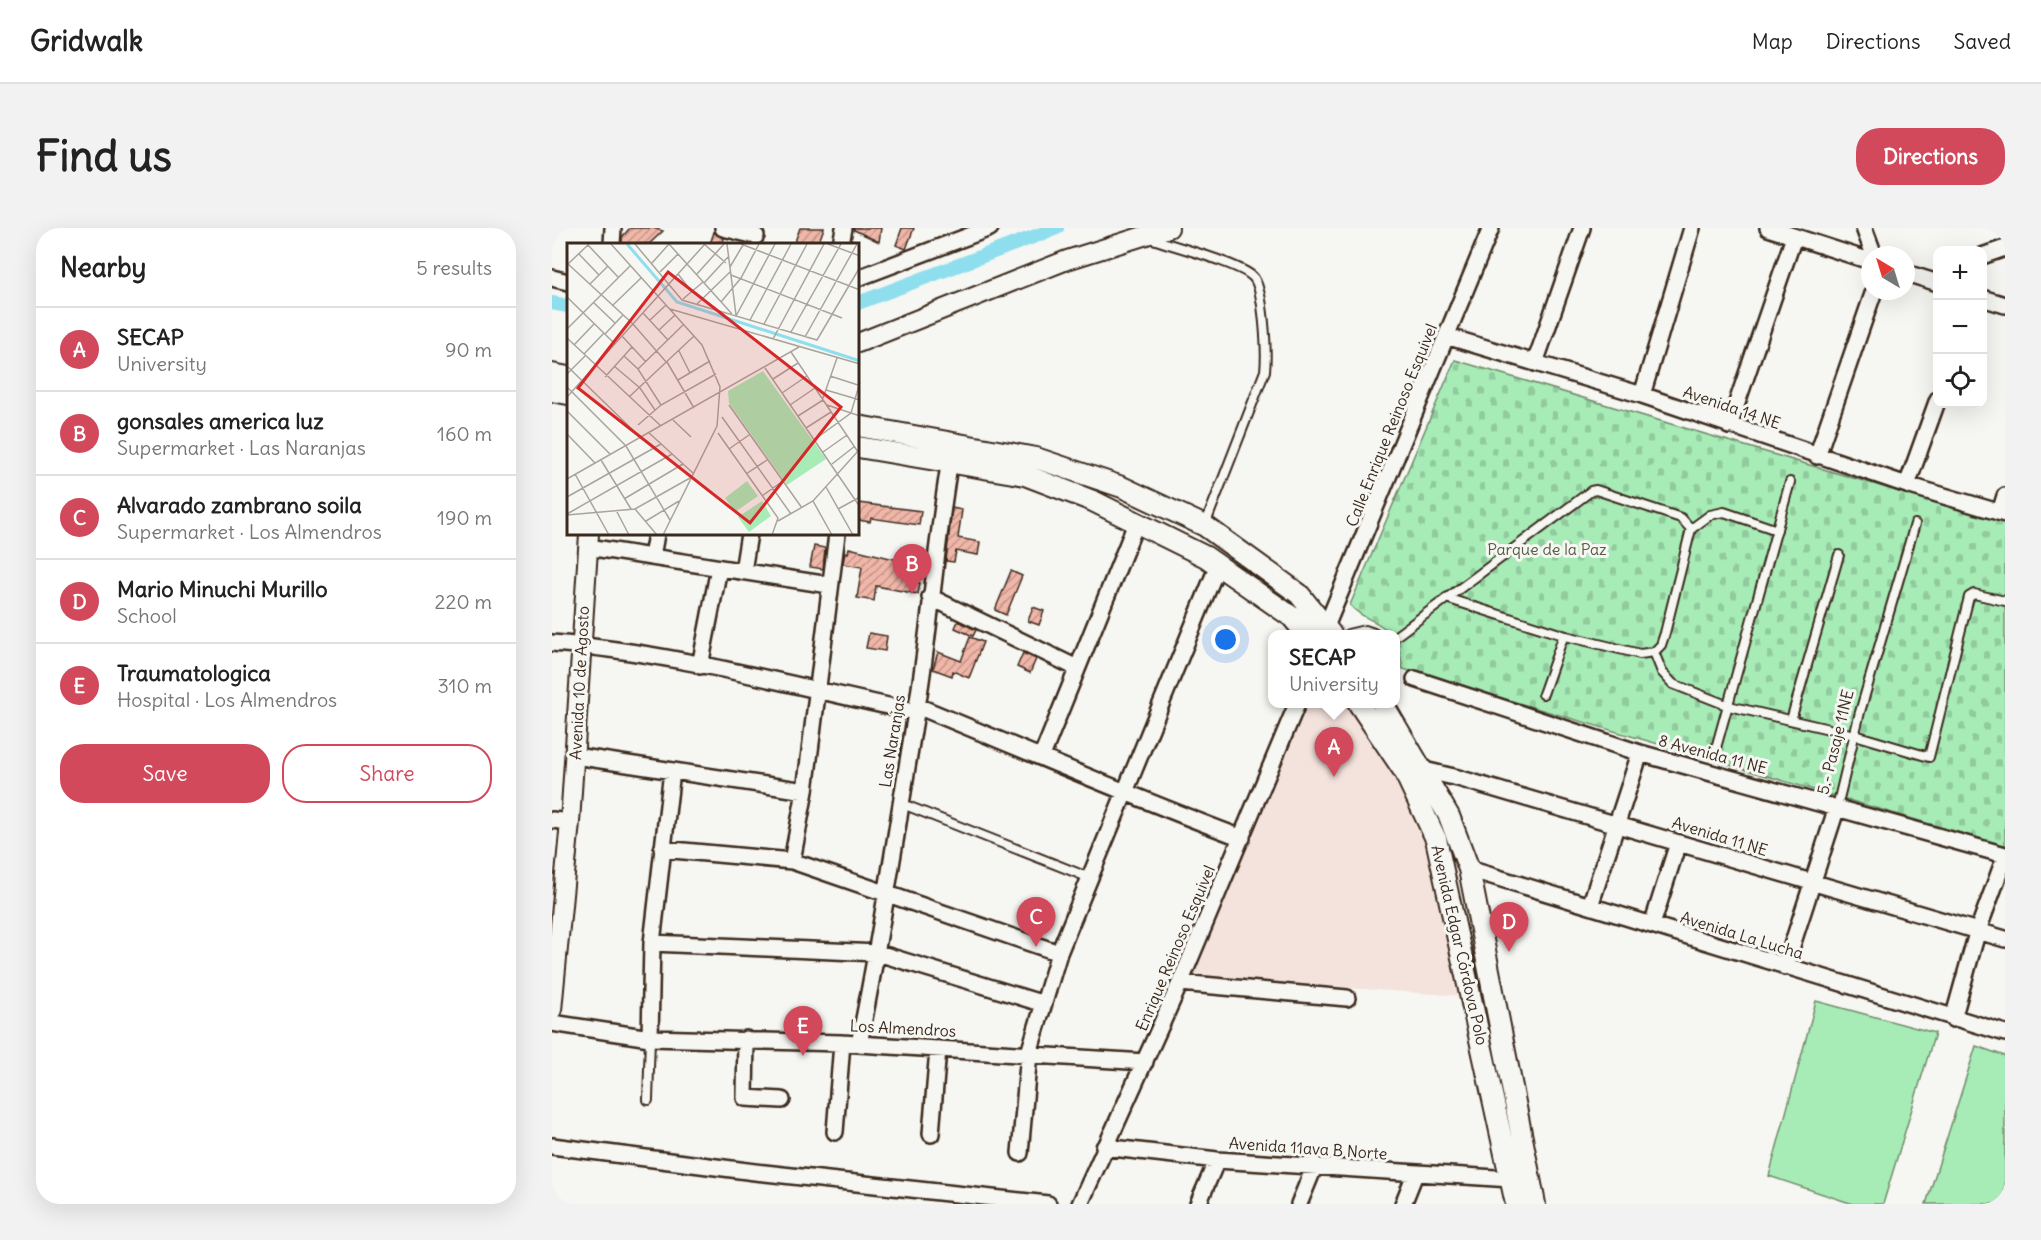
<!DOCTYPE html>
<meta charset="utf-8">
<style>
:root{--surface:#fff;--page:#f2f2f2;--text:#222;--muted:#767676;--line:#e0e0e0;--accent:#d1495b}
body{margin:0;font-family:Delius,sans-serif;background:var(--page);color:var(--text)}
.controls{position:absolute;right:18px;top:18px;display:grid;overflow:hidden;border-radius:12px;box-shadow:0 6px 24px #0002}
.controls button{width:54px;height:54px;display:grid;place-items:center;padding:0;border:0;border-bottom:2px solid var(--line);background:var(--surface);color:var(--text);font:30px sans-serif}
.compass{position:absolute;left:1309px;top:18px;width:54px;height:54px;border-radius:50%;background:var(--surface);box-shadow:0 6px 24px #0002;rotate:322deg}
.you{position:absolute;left:674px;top:412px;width:21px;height:21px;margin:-15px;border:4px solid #fff;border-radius:50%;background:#1a73e8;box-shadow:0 0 0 9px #1a73e833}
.badge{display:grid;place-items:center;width:39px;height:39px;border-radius:50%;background:var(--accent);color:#fff;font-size:20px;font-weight:700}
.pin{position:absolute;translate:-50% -50px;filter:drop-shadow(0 2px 3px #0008)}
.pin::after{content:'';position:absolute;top:32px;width:21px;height:18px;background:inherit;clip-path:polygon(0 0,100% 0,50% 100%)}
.popup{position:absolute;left:716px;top:402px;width:132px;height:78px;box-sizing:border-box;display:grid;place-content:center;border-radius:12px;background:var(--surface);filter:drop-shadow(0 2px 4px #0005);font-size:20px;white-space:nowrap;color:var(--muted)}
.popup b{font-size:22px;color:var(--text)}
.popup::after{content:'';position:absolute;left:50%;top:100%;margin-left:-12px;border:12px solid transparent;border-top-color:var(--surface)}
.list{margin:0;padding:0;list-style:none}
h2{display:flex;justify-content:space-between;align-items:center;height:78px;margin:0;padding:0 24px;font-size:26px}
h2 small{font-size:20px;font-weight:400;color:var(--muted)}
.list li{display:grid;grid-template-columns:39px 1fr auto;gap:18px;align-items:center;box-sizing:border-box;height:84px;padding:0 24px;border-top:2px solid var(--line)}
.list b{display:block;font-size:22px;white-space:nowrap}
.list p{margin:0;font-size:20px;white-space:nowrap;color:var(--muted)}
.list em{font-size:20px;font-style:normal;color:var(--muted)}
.actions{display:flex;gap:12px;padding:18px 24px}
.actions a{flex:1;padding:14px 0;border:2px solid var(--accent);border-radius:24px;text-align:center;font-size:21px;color:var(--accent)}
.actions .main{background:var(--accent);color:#fff}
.icon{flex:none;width:33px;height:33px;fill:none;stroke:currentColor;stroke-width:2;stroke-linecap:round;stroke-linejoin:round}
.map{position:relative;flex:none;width:1453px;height:976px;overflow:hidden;border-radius:24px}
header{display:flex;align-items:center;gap:36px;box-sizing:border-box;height:84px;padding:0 30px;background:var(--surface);border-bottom:2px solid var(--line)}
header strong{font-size:28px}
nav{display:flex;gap:33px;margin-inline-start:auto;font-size:21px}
.intro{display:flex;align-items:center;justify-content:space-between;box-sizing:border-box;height:144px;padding:0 36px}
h1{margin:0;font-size:42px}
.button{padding:15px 27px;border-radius:24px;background:var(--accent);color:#fff;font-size:21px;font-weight:700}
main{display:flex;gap:36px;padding:0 36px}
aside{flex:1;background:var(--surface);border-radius:24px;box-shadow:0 6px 24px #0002}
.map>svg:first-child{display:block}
.built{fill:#f4e3dc}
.green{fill:#a7ecb7;stroke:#718b6a;stroke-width:1.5}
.cemetery{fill:url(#cemetery-stones);stroke:#718b6a;stroke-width:1.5}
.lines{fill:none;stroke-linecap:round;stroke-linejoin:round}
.canal{stroke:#8fdeee;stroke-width:14}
.building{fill:url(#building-hatch);stroke:#3b2a1e;stroke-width:1.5}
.service-casing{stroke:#3b2a1e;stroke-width:12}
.minor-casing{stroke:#3b2a1e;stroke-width:20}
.tertiary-casing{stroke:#3b2a1e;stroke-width:22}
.secondary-casing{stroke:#3b2a1e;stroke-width:24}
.service{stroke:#f6f6f2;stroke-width:8}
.minor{stroke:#f6f6f2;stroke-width:15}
.tertiary{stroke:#f6f6f2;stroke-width:18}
.secondary{stroke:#f6f6f2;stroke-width:20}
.labels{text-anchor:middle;stroke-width:6;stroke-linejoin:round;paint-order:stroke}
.street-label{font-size:16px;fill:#3b2a1e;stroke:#f6f6f2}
.park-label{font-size:16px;fill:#565a44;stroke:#f6f6f2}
.inset-river{fill:none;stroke:#8fdeee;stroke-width:3}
.inset-road{fill:none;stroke:#aba49d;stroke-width:1.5}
.view{fill:#d62828;fill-opacity:0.15;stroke:#d62828;stroke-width:3}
.inset-edge{fill:none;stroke:#3b2a1e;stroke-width:3}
</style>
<header>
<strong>Gridwalk</strong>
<nav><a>Map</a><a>Directions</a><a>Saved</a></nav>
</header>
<div class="intro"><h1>Find us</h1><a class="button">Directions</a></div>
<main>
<aside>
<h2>Nearby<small>5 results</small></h2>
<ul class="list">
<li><span class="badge">A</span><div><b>SECAP</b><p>University</p></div><em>90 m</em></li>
<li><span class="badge">B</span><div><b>gonsales america luz</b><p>Supermarket · Las Naranjas</p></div><em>160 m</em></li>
<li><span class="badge">C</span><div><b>Alvarado zambrano soila</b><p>Supermarket · Los Almendros</p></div><em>190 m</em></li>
<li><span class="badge">D</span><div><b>Mario Minuchi Murillo</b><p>School</p></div><em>220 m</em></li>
<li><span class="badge">E</span><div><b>Traumatologica</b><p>Hospital · Los Almendros</p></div><em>310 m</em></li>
</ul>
<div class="actions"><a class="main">Save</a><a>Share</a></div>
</aside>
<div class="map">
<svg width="1453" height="976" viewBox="0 0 1453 976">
<defs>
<pattern id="cemetery-stones" width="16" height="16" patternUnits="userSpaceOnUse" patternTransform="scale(1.5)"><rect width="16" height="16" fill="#a7ecb7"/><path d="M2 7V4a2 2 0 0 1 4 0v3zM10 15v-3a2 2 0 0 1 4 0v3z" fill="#91cb9d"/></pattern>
<pattern id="building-hatch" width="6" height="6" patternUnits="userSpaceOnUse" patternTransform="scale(1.5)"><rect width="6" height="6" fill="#f0b7a9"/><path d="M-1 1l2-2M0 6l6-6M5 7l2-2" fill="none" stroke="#c49589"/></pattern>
</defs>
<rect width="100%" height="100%" fill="#f6f6f2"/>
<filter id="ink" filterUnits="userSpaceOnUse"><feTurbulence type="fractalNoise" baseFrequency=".0167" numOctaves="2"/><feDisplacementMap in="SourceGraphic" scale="12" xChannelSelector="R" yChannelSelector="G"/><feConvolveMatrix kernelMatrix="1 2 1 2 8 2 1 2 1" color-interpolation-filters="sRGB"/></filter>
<g filter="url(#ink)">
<path class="built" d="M752,476H799L806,484L877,614L911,768L640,749Z"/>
<path class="green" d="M1264,773L1383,805L1331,976H1301L1217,948Z
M1424,818L1453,828V976H1374Z"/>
<path class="cemetery" d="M903,132L1453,295V618L851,441L844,406H839C823,389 813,394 798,377Z"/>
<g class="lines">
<path class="canal" d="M0,75L16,78
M306,75L505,0"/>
</g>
<path class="building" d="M78,0H101L111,3L97,16H70V9Z
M248,0H272L266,16H242Z
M302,0H329L327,14L302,2Z
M350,0H362L354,21L344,17Z
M162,4L172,10L171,16H158Z
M306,275L369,283L367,297L319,290L318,294L306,292Z
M400,280L410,282L406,310L428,314L426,327L404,323L402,334L394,333Z
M262,318L273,320L271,341L258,339Z
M297,320L367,337L364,354L368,355L366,366L324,358L322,373L305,370L310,339L291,336L293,324L296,325Z
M459,343L470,348L454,387L443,382Z
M481,379L492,383L487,397L476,393Z
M406,393L424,402L421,408L403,400Z
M317,405L335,408L333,423L314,420Z
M418,409L431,414L417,450L401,443L400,448L381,441L386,424L409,433Z
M471,425L484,431L478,445L465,439Z"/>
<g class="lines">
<defs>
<path id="service" d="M598,10C620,18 687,35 701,49C712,60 715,126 713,143L653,297
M1139,301L1158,287L1172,284L1225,302
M894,370L1014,408
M796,406L813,402L825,406
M844,408L1039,263L1044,262L1129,290L1139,301
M1102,424L1110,444L1121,456L1177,478L1303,507L1377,529L1417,369L1422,366L1453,373
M1102,424L1109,417L1113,405L1139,301
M991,466L1010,412L1014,408L1088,426L1102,424
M1239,492L1287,327
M1164,520L1238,254
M348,575L538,650
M1285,579L1308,484L1363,296
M96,872L98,810"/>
<path id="minor" d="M171,0L204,8
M1216,0L1318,33
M1312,0L1322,27
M60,16L61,0
M289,16L292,0
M1430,28L1453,20
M1354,45L1386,55
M0,50L16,54
M306,50L438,0
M1430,70L1453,77
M894,108L1090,167L1355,257L1453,286
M983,135L1030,0
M1090,167L1140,0
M1177,198L1242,9
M1265,228L1322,63
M1355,257L1386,171
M1448,284L1453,268
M36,319L277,357
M100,329L104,306
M191,343L197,306
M378,369L525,440
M771,406L939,0
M0,415C122,424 244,459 364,484
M148,438L167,340
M863,451L1088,525L1453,627
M365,478C473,522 580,569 690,610
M23,528L253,563
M490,528L585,293
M872,542L906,550L1453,711
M0,592L18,594
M110,621L240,633L507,725
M240,633L253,563L285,306
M917,641L1453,805
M1038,678L1088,525
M1100,697L1126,615
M100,715L326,725L492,776
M1233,739L1285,579
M628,755L795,770
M1401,791L1425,705L1453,629
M0,795L98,810L290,815L593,834
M98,810L100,715L120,543
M194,811L193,870L230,872
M307,816C330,704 346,591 365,479C379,395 384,310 399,226
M283,904L290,815
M379,906L386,821
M0,918L203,944L496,976
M552,919L665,932L959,951
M468,925L477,825L507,725L666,337
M528,976L628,755L745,476
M646,976L665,932
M747,976L763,937
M851,976L863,946"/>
<path id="tertiary" d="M306,115L515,32L617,0
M0,782L18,594L37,306"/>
<path id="secondary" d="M0,146L16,149
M0,163L16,166
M306,198L484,230L570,259L653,298L747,366L779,406
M306,219L473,247L541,273L654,329L740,389L754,406
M807,476L852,543L884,611L964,976
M831,476L897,588L917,641L983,976"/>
</defs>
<use href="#service" class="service-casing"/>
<use href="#minor" class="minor-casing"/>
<use href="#tertiary" class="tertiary-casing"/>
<use href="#secondary" class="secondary-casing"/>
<use href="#service" class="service"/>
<use href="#minor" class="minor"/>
<use href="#tertiary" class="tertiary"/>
<use href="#secondary" class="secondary"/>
</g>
</g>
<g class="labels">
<g class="street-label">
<text transform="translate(1180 179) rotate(19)" y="6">Avenida 14 NE</text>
<text transform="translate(839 197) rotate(-68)" y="6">Calle Enrique Reinoso Esquivel</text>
<text transform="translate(27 455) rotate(-87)" y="6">Avenida 10 de Agosto</text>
<text transform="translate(340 513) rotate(-81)" y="6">Las Naranjas</text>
<text transform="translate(1283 514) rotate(-76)" y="6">5.- Pasaje 11NE</text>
<text transform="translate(1161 526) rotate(15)" y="6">8 Avenida 11 NE</text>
<text transform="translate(1168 608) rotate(17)" y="6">Avenida 11 NE</text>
<text transform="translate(1190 707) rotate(17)" y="6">Avenida La Lucha</text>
<text transform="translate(908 717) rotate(77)" y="6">Avenida Edgar Córdova Polo</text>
<text transform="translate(623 720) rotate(-67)" y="6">Enrique Reinoso Esquivel</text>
<text transform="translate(351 800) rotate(3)" y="6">Los Almendros</text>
<text transform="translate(756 920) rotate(4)" y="6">Avenida 11ava B Norte</text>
</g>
<g class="park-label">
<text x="995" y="327">Parque de la Paz</text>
</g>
</g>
<g transform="translate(15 15)">
<rect width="292" height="292" fill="#f6f6f2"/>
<path d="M180,238L191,253L168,269L158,255ZM195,258L204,273L182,289L171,274Z" fill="#a7ecb7"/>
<path d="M196,128L259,216L220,242L162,160L161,148Z" fill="#a7ecb7"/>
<path class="inset-river" d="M60,1L110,59L293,118"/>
<path class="inset-road" d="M44,1L135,102L153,144L150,183L96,292M68,1L115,57L250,97L293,24M102,1L165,71M137,1L159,20M160,1L169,72M174,1L293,47M261,1L293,13M21,2L51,34M12,11L32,32M0,20L66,81L100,120M85,20L102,1M1,21L22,1M163,24L176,2M93,29L111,11M111,31L125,49M129,32L157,1M164,32L275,75M137,40L161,14M23,41L41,23M0,54L48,101M116,56L136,39M26,59L48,80M154,59L174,35L192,1M130,61L163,29M45,63L74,35M103,66L293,121M76,70L101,97M169,73L208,1M83,77L99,62M183,77L224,1M197,81L240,1M0,86L63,23M92,87L108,72M224,89L274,1M38,91L56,72M55,93L79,119M238,94L290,1M0,95L94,183M206,96L257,1M7,102L27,81M112,108L123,130M224,109L291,209M17,111L37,90M57,113L71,126L94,162M100,119L127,165M0,123L73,194M47,123L73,145L88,167M198,125L293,264M71,126L116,82M0,131L18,113M263,133L291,142M38,134L65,104M206,136L231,120M111,137L143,118M0,144L59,203L103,277M259,147L293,157M215,150L240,133M0,154L138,1M62,154L127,93M256,155L270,115M162,162L235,265M223,162L248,145M260,162L293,173M0,168L43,211M231,173L256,157M155,174L224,271M106,177L124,194M71,182L94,162L149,131M239,185L264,169M81,189L126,230M151,190L211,275L205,292M0,191L28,220M247,197L284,170L293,139M162,206L182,192M256,209L280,192M34,217L64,266M265,221L288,203M8,231L42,292M179,231L200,217M0,236L232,104M259,244L286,292M195,253L216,238M0,254L94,201M57,256L116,221M246,258L265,292M68,266L90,292M271,266L293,254M49,267L62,292M0,271L105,211M0,272L68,266L123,235M79,278L112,258M211,278L246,258L292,207"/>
<path class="view" d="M101,29L274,164L183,280L11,145Z"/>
<rect width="292" height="292" class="inset-edge"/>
</g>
</svg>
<div class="controls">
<button>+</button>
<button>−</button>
<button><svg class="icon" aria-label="locate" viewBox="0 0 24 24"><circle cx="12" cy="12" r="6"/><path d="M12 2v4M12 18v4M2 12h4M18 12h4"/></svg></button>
</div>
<svg class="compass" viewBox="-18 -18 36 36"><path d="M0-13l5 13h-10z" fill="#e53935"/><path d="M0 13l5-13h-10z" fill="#767676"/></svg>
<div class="you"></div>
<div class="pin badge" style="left:782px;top:549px">A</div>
<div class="popup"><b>SECAP</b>University</div>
<div class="pin badge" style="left:360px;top:366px">B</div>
<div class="pin badge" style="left:484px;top:719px">C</div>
<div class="pin badge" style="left:957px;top:724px">D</div>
<div class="pin badge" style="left:251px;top:828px">E</div>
</div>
</main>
